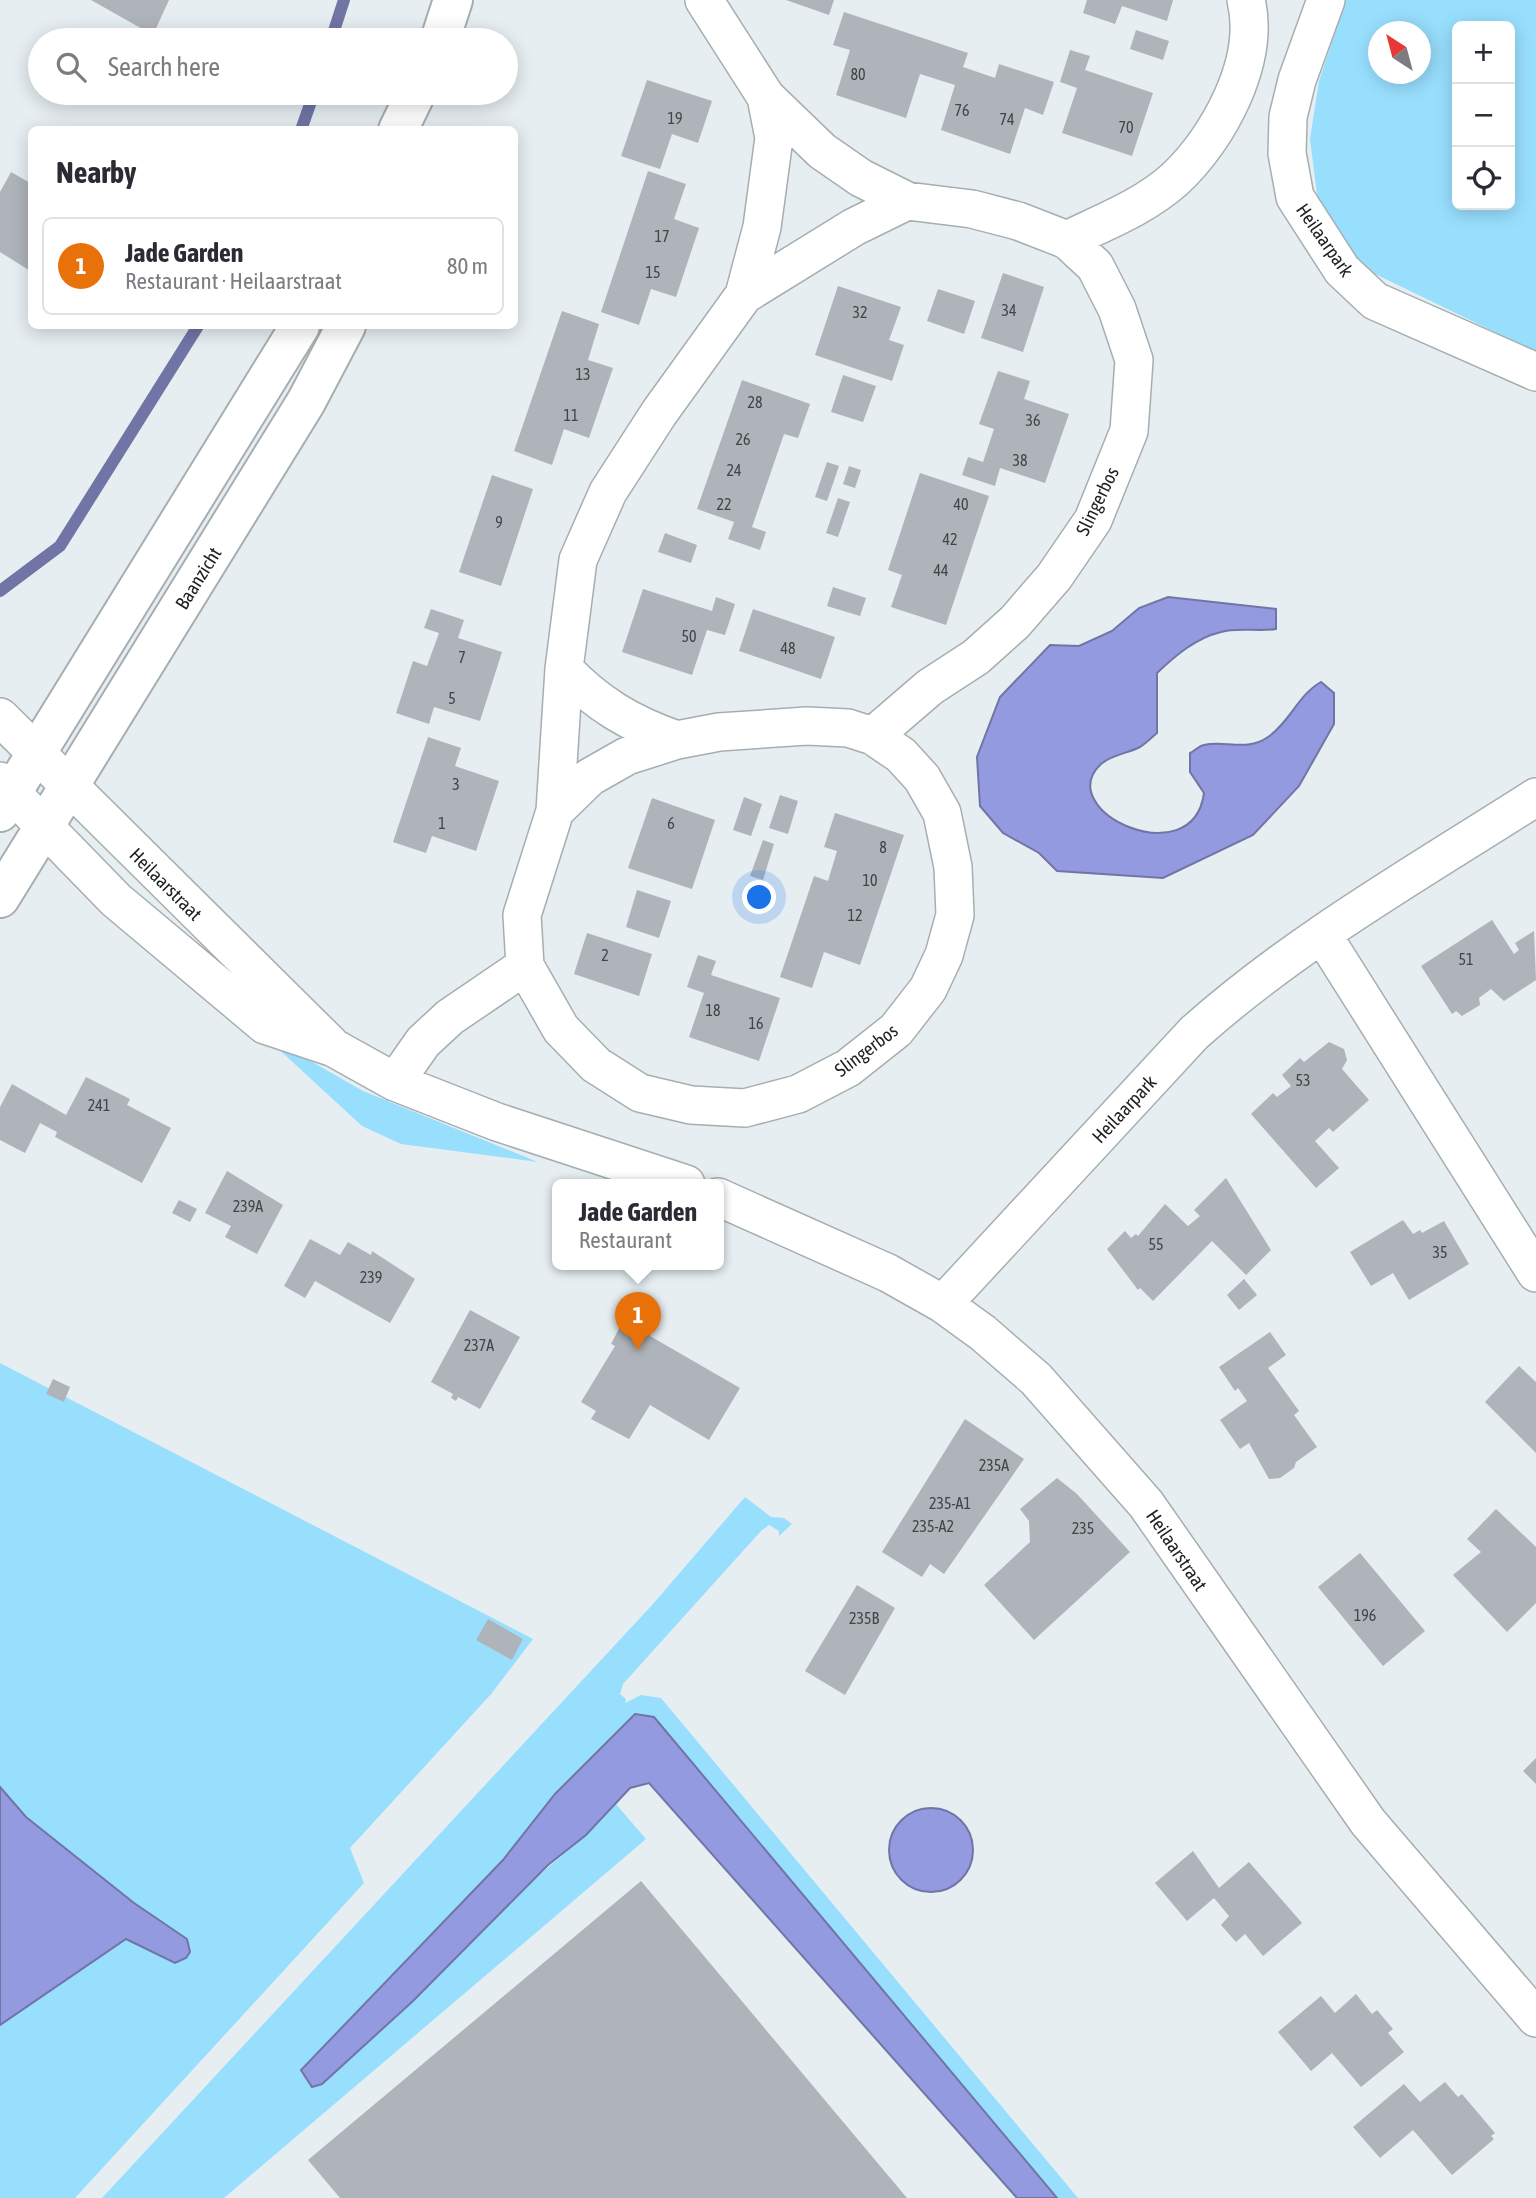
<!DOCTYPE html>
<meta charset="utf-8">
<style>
:root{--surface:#fff;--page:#f7f7f7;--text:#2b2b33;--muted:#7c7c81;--line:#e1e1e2;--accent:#7c3aed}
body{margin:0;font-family:"Asap Condensed",sans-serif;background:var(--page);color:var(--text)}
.controls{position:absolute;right:21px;top:21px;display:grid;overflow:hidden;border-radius:10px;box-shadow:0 4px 18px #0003}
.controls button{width:63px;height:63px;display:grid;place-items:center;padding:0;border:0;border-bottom:2px solid var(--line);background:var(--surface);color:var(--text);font:35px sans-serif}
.compass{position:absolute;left:1368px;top:21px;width:63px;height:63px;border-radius:50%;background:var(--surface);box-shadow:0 4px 18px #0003;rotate:324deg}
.you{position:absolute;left:760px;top:898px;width:24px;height:24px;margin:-18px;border:5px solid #fff;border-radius:50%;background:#1a73e8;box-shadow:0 0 0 10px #1a73e833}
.badge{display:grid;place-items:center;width:46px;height:46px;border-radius:50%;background:var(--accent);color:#fff;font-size:23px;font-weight:700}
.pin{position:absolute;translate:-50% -58px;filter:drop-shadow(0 2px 4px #0008)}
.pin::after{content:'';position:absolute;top:37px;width:24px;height:21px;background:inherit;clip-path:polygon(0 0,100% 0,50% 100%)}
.popup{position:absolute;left:552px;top:1179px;width:172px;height:91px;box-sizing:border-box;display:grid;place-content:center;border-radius:10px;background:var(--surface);filter:drop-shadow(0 2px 5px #0005);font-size:23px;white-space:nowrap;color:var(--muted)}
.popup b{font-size:26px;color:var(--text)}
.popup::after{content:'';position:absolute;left:50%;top:100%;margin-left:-14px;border:14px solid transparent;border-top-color:var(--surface)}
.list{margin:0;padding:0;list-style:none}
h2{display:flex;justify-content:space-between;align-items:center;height:91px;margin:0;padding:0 28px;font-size:30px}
h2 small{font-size:23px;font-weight:400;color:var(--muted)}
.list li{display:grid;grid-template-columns:46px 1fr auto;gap:21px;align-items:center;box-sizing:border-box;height:98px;margin:0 14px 14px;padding:0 14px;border:2px solid var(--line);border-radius:10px}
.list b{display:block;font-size:26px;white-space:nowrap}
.list p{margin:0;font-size:23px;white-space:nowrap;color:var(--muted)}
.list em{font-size:23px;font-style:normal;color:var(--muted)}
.icon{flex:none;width:38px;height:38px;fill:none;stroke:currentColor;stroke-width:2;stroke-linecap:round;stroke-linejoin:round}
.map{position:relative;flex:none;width:1536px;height:2198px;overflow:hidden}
.search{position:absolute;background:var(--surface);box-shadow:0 4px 18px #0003;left:28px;top:28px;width:490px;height:77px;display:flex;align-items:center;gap:18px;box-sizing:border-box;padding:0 24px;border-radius:38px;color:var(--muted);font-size:26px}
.panel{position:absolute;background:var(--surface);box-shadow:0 4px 18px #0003;left:28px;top:126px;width:490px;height:203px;border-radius:10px}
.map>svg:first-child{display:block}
.green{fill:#98dffe;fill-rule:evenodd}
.water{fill:#949adf;stroke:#7075a6;stroke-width:2}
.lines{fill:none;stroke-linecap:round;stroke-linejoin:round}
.stream{stroke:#7075a6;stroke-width:12}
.building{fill:#afb4ba}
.street-casing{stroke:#a6aeb1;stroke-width:40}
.secondary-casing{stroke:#a6aeb1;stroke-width:42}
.street{stroke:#fff;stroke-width:37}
.secondary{stroke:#fff;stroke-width:38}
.labels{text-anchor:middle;stroke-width:7;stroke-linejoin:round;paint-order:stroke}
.number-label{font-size:16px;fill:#424548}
.street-label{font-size:19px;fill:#1d2022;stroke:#fff}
</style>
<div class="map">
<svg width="1536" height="2198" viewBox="0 0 1536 2198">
<rect width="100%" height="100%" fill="#e6eef2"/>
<path class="green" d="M1346,0H1536V352L1369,271L1340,241L1317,194L1310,139L1319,81ZM1457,26H1510V205H1457ZM1378,32H1420V74H1378Z
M260,1032L363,1091L538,1162L401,1144L362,1126Z
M0,1363L533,1639L492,1693L350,1848L364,1883L75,2198H0V2025L126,1939L175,1963L187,1939L134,1903L26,1817L0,1787Z
M745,1497L771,1517L784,1518L792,1524L779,1536V1531L769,1525L761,1531L623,1684L620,1694L626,1699L625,1703L641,1695L661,1698L1078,2198H1057L654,1718L635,1714L503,1860L302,2070L413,2001L518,1893L586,1835L615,1803L646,1839L224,2198H102L653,1604Z"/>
<path class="water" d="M1168,597L1276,609V629C1258,632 1238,627 1221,632C1196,638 1176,655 1157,673V733C1152,737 1146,743 1140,747C1129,753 1111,755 1101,764C1051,811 1193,876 1204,793L1190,772V753C1194,751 1199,746 1204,745C1225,740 1247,752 1268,737C1290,722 1298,695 1321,682L1334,693V724L1299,786L1253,835L1163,878L1057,871L1039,853L1003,833L980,806L977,757L1000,697L1050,645L1079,646L1112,631L1139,608Z
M635,1714L654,1717L1057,2198H1017L649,1783L630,1788L586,1835L548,1865L413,2001L322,2084L312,2087L301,2070L503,1860L555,1794Z
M0,1787L26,1817L134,1903L187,1939L190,1952L186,1958L175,1963L126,1939L0,2025Z
M889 1850a42 42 0 1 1 84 0a42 42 0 1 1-84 0Z"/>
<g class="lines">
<path class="stream" d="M331,40L344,0
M301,130L314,93
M0,591L60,546L198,326"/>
</g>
<path class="building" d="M91,0H169L153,35Z
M786,0H834L829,15Z
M1087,0H1173L1167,21L1122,6L1115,24L1083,13Z
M844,12L968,53L963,67L995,78L999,64L1054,82L1043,115L1025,108L1010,154L941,130L955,85L920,74L906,118L836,95L850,50L833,45Z
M1136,30L1169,41L1163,60L1130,49Z
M1070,50L1090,56L1085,70L1153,93L1132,156L1062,133L1077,88L1060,82Z
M647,80L712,101L698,143L672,134L660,169L621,156Z
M648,171L686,184L674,219L699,228L676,297L651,289L639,325L601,312Z
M11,172L32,184V272L0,252V192Z
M1003,273L1044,287L1023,352L981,338Z
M838,286L901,307L889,340L904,345L892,381L815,355Z
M938,289L975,301L964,334L927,321Z
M562,311L599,324L588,360L613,368L589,438L564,429L552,465L514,451Z
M998,371L1030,381L1024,399L1069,414L1045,483L1000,468L995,486L962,475L968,457L983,462L994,429L979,424Z
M843,375L876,386L863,422L831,412Z
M742,380L810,404L798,438L784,434L752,527L766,532L760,550L728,539L734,522L697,509Z
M827,462L839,466L827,501L815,497Z
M849,466L861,470L855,488L843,484Z
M920,473L989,496L946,625L891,607L902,575L888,570Z
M492,475L533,489L501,586L459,572Z
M838,498L850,502L838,537L826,533Z
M665,533L697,545L691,563L658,552Z
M833,587L866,598L860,616L827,606Z
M643,589L712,611L716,597L735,604L725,635L707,630L692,675L622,652Z
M431,609L464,620L458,638L502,652L480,721L434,707L429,724L396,713L413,661L427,666L439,633L424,628Z
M753,609L835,637L821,679L739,651Z
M428,737L461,748L455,766L499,781L476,851L432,836L426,853L393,842Z
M780,795L798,801L788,834L769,828Z
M744,797L762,804L751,836L733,830Z
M652,798L715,820L692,889L628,868Z
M835,813L904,835L860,965L824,952L812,988L780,977L814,876L828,881L837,851L824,847Z
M763,840L774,844L763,880L750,876Z
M637,890L671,901L659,938L626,927Z
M1492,920L1514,954L1519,950L1515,943L1534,931L1536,980L1504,1001L1491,989L1479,998L1480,1005L1462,1016L1456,1011L1452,1014L1421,966Z
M587,933L652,954L639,996L574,974Z
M698,955L716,961L711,975L780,998L759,1061L689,1037L704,993L687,987Z
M1329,1042L1344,1049L1347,1060L1342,1069L1369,1100L1333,1132L1329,1128L1315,1141L1339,1168L1316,1188L1251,1114L1273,1093L1277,1097L1291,1086L1282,1075L1300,1058L1304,1062Z
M86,1077L130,1099L127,1105L171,1128L142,1183L55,1137L57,1132L40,1123L25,1153L0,1140V1107L12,1084L66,1115Z
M227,1171L283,1205L257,1254L225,1237L231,1226L205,1213Z
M1226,1178L1271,1250L1246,1275L1212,1241L1153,1301L1140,1288L1138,1290L1107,1249L1125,1231L1131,1238L1136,1234L1138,1236L1165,1204L1188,1226L1200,1216L1194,1210Z
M179,1200L197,1209L190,1222L172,1213Z
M1403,1220L1413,1234L1420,1230L1422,1233L1444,1221L1469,1264L1409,1300L1393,1273L1371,1286L1350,1252Z
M310,1239L340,1255L348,1242L371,1255L372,1251L415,1279L390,1323L315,1281L305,1298L284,1286Z
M1244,1279L1257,1295L1239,1310L1227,1295Z
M470,1310L520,1337L480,1409L458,1397L456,1401L451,1398L453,1394L431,1382Z
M625,1317L652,1332L650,1336L740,1388L709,1440L650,1405L629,1439L591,1419L596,1411L581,1402L615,1346L611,1344Z
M1270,1332L1286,1355L1268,1368L1299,1411L1294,1415L1317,1447L1296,1462L1294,1468L1280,1478L1269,1479L1249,1443L1240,1449L1220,1420L1247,1401L1238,1388L1235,1391L1219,1367Z
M1519,1366L1536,1382V1453L1485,1402Z
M53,1379L70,1387L64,1402L46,1394Z
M965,1419L1024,1459L944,1574L930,1564L922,1577L882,1552Z
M1057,1478L1077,1494L1130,1552L1034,1640L984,1585L1030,1542L1029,1521L1020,1509Z
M1496,1509L1536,1547V1603L1507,1632L1453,1575L1481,1552L1467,1539Z
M1360,1553L1425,1631L1383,1666L1318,1587Z
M857,1585L895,1608L845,1695L805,1671Z
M488,1619L523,1639L512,1660L476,1640Z
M1536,1758V1784L1523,1771Z
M1193,1851L1219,1888L1249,1862L1302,1923L1263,1956L1245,1934L1236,1942L1221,1925L1229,1916L1214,1898L1187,1921L1155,1883Z
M641,1881L907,2198H340L308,2160Z
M1356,1994L1372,2014L1377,2010L1393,2029L1388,2033L1404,2052L1361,2087L1332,2053L1311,2071L1278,2032L1321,1996L1335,2013Z
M1445,2082L1458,2097L1462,2094L1495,2133L1491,2136L1494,2139L1452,2175L1413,2130L1380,2158L1353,2127L1404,2084L1420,2102Z"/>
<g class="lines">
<defs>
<path id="street" d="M1326,0L1297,80L1288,117L1287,153L1295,197L1342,270L1375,301L1536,372
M766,97L822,151L861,178L907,201
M1067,240C1104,222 1144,207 1175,179C1218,139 1261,61 1246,0
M744,295L854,227L907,201L972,209L1018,221L1067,240L1095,266L1117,309L1134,360L1129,431L1093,520L1054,577L1015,622L976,657L930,687L873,736
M564,669C597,704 631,724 677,740
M0,717L330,1044
M0,781L116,900L265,1025L334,1048L395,1082L497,1122L686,1184
M555,811L590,777L627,756L677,740L719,732L807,726L848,728L873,736L901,755L922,778L942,813L953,867L955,915L944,955L928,989L896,1030L848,1068L798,1094L745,1108L691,1105L640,1093L596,1065L561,1029L525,966L522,915L555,811L564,669L578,560L608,492L659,413L744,295L762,227L774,138L766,97L704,0
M1322,934L1536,1273
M395,1082L423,1042L450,1017L525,966
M718,1197L888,1273L943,1304L983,1333L1036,1379L1146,1504L1368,1822L1536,2018
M943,1304L1194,1033C1297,941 1419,872 1536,797"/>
<path id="secondary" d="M440,40L453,0
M398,130L416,93
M0,812L300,326
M0,898L306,402L346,326"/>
</defs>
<use href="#street" class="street-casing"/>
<use href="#secondary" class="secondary-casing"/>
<use href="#street" class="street"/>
<use href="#secondary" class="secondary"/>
</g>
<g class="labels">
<g class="number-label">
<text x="858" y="80">80</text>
<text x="962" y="116">76</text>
<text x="675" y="124">19</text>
<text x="1007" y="125">74</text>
<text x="1126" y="133">70</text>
<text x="662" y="242">17</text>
<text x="653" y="278">15</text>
<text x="1009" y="316">34</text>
<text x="860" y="318">32</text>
<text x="583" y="380">13</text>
<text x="755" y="408">28</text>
<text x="571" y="421">11</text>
<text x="1033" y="426">36</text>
<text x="743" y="445">26</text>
<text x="1020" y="466">38</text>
<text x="734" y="476">24</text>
<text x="724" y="510">22</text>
<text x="961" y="510">40</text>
<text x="499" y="528">9</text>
<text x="950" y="545">42</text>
<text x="941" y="576">44</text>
<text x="689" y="642">50</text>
<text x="788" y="654">48</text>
<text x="462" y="663">7</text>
<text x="452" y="704">5</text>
<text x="456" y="790">3</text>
<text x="442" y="829">1</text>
<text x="671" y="829">6</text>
<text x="883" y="853">8</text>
<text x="870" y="886">10</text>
<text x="855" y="921">12</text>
<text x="605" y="961">2</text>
<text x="1466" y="965">51</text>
<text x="713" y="1016">18</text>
<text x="756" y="1029">16</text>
<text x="1303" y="1086">53</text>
<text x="99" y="1111">241</text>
<text x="248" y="1212">239A</text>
<text x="1156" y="1250">55</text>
<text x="1440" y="1258">35</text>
<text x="371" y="1283">239</text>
<text x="479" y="1351">237A</text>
<text x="994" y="1471">235A</text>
<text x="950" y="1509">235-A1</text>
<text x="933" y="1532">235-A2</text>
<text x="1083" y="1534">235</text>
<text x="1365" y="1621">196</text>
<text x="864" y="1624">235B</text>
</g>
<g class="street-label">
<text transform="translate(1325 240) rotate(55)" y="7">Heilaarpark</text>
<text transform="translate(1097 501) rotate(-64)" y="7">Slingerbos</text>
<text transform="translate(198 578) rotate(-58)" y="7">Baanzicht</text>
<text transform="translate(166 884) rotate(45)" y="7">Heilaarstraat</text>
<text transform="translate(866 1050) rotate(-37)" y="7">Slingerbos</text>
<text transform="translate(1124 1109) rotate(-47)" y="7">Heilaarpark</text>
<text transform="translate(1177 1550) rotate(56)" y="7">Heilaarstraat</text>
</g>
</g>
</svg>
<div class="controls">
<button>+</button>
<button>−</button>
<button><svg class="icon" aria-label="locate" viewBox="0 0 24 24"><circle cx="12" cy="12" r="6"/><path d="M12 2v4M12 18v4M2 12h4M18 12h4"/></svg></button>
</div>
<svg class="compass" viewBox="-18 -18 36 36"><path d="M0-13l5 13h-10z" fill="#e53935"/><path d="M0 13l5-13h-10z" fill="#7c7c81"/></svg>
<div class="you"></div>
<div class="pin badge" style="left:638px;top:1350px;background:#e8710a">1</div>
<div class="popup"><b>Jade Garden</b>Restaurant</div>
<div class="search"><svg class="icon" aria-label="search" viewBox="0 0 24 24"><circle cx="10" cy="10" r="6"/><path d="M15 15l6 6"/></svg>Search here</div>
<section class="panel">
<h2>Nearby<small></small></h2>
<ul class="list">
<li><span class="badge" style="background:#e8710a">1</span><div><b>Jade Garden</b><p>Restaurant · Heilaarstraat</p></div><em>80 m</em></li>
</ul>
</section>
</div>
